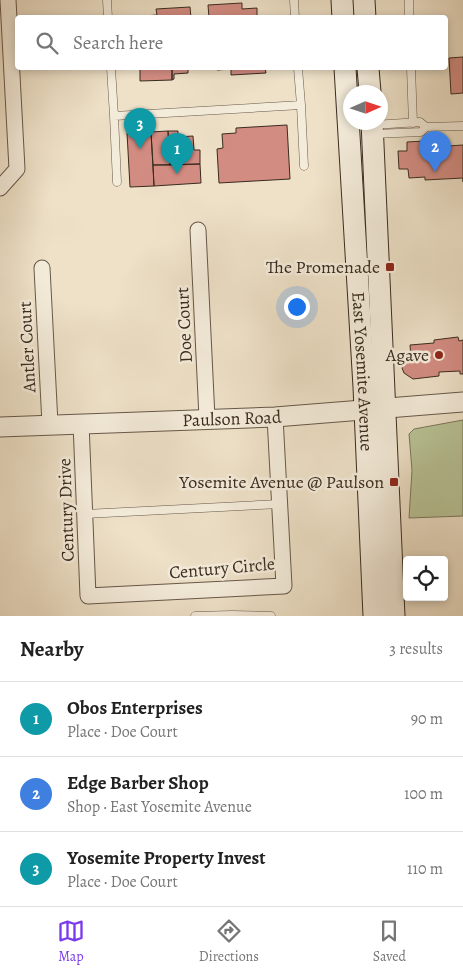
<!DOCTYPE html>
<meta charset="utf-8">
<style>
:root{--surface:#fff;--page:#f6f6f6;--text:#222;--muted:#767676;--line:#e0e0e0;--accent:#7c3aed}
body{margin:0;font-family:Alegreya,serif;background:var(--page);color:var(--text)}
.controls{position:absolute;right:15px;bottom:15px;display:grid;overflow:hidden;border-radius:5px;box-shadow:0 2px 8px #0003}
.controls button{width:45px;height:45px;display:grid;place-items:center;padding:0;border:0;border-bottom:1px solid var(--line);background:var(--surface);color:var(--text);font:25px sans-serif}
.compass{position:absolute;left:343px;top:85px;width:45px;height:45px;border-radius:50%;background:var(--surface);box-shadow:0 2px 8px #0003;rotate:87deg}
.you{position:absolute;left:296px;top:306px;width:18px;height:18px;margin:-12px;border:4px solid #fff;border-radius:50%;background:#1a73e8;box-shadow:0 0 0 8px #1a73e833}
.badge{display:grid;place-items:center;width:32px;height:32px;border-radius:50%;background:var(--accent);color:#fff;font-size:16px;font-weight:700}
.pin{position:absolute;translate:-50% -41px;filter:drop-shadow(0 1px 2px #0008)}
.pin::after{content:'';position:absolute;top:26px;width:18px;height:15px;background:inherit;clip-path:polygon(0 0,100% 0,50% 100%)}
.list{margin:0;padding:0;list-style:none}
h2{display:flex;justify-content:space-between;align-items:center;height:65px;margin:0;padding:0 20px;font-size:21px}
h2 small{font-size:16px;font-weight:400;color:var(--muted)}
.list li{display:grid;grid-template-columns:32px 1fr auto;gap:15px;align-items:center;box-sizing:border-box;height:75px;padding:0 20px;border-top:1px solid var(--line)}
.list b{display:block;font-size:19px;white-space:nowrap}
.list p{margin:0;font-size:16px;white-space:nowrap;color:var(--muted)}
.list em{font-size:16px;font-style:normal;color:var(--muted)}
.icon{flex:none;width:28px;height:28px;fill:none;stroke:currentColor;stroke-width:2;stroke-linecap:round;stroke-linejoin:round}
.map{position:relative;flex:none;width:463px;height:616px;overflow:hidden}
.search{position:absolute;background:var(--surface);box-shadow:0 2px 8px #0003;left:15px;right:15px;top:15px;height:55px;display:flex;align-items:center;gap:12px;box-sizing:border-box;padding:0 18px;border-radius:5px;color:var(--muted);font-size:19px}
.sheet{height:290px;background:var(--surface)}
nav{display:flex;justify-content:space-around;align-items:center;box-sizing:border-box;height:70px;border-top:1px solid var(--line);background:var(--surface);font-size:14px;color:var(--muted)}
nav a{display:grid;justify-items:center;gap:2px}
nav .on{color:var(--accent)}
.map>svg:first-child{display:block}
.green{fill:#b8c396;stroke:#79775a}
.building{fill:#d38c82;stroke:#3a2b1f}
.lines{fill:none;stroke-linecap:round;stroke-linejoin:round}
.service-casing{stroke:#675849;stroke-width:9}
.minor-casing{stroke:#675849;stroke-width:17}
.tertiary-casing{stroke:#675849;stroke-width:21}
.secondary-casing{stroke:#3a2b1f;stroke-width:23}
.service{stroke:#f4ecdb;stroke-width:8}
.minor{stroke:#f4ecdb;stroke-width:15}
.tertiary{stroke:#f4ecdb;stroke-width:19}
.secondary{stroke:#f4ecdb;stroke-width:21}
.poi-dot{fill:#8f2418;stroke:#f4ecdb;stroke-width:2}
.labels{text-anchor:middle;stroke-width:5;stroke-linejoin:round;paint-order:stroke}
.poi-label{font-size:18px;fill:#3a2b1f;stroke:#f4ecdb;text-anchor:end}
.street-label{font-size:18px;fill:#3a2b1f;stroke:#f4ecdb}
</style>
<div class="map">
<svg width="463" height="616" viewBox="0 0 463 616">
<rect width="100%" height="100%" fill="#eee1c8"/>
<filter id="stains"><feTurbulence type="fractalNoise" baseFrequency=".004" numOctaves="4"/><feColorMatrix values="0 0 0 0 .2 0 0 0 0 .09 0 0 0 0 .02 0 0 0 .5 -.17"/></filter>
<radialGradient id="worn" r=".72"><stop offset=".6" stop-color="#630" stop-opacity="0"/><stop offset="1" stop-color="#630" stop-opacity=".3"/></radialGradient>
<path class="green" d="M463,420V516L409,518L412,470L409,434L414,429Z"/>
<path class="building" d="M242,3V9L257,8V18H209L208,5Z
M190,7L191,18H143V16L157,15L156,9Z
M463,57V93L451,94L449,58Z
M140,68H172V80L140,81Z
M172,68H188V73L174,74V79L172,80Z
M217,68H265L266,73L231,75V69L217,70Z
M287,125L290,179L219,183L217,149L223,148L222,134L236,133V128Z
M168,131H178V137L193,136L194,150H200V164L170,165Z
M168,131L170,165H153L151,132Z
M151,132L154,186L130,187L127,133Z
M425,141V142H433V147L463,145V182V178L425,180V177L409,178L408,169H399L398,151H407V142Z
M200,164L201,183L154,186L153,165Z
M458,337L459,341L463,340V374H460V371L439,372V376L413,379L404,373L402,368L403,363L406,359L411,358L410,345L434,343V340Z"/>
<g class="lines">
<defs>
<path id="service" d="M107,0L108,18
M294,0L295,18
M409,0V18
M111,68L114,116L301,105L298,68
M411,68L413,123
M301,105L304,166
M114,116L117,182
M373,125L420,122L426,127L421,132L374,134
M426,127L463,126
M85,514L280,504
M195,616L232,615L271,616"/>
<path id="minor" d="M0,188L17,169L8,0
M198,230L207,418
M42,268L50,424
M81,423L88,596L284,586L275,417"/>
<g id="tertiary">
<path id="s1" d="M0,427L275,417L463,402"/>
</g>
<g id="secondary">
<path d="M342,0L343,18"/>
<path d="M364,0L365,18"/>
<path id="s2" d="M345,68L364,387L374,616"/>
<path d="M368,68L370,92"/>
<path d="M372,122L394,616"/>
</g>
</defs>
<use href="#service" class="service-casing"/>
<use href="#minor" class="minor-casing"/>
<use href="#tertiary" class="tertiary-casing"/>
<use href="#secondary" class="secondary-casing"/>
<use href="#service" class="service"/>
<use href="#minor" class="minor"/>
<use href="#tertiary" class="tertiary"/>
<use href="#secondary" class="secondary"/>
</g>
<g class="poi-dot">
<rect x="385" y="262" width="10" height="10" rx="2.5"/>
<circle cx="439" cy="355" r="5"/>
<rect x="389" y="477" width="10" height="10" rx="2.5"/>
</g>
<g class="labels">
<g class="poi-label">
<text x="380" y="273">The Promenade</text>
<text x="429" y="361">Agave</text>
<text x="384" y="488">Yosemite Avenue @ Paulson</text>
</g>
<g class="street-label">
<text transform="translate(184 325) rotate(-93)" y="6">Doe Court</text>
<text transform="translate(27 347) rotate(-93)" y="6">Antler Court</text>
<text dy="6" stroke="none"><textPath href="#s2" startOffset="304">East Yosemite Avenue</textPath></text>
<text dy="6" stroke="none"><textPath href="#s1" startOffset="232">Paulson Road</textPath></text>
<text transform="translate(66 510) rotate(-92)" y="6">Century Drive</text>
<text transform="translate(222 568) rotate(-5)" y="6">Century Circle</text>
</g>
</g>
<rect width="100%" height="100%" filter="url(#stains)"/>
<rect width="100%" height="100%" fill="url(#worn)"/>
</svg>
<div class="controls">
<button><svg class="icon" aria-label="locate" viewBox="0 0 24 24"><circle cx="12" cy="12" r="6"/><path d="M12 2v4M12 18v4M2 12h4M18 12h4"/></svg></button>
</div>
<svg class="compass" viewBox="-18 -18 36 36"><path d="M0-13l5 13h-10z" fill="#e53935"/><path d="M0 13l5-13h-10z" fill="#767676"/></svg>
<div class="you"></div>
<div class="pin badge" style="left:177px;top:174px;background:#0f9aa8">1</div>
<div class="pin badge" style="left:435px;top:172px;background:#3f7fe0">2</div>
<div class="pin badge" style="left:140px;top:149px;background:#0f9aa8">3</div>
<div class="search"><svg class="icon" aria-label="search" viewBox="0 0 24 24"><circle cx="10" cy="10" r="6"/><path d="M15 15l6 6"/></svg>Search here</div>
</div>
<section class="sheet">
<h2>Nearby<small>3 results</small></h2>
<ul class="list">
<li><span class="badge" style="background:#0f9aa8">1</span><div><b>Obos Enterprises</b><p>Place · Doe Court</p></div><em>90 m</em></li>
<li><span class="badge" style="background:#3f7fe0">2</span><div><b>Edge Barber Shop</b><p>Shop · East Yosemite Avenue</p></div><em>100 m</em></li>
<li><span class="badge" style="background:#0f9aa8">3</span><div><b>Yosemite Property Invest</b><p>Place · Doe Court</p></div><em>110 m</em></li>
</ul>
</section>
<nav>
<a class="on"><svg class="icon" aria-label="map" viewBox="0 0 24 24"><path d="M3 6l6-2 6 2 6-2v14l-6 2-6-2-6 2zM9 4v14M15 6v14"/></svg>Map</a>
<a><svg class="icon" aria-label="directions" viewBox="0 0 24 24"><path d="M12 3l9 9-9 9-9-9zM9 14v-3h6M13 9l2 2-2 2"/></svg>Directions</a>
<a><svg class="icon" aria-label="saved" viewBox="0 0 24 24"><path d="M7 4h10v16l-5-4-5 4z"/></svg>Saved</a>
</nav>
